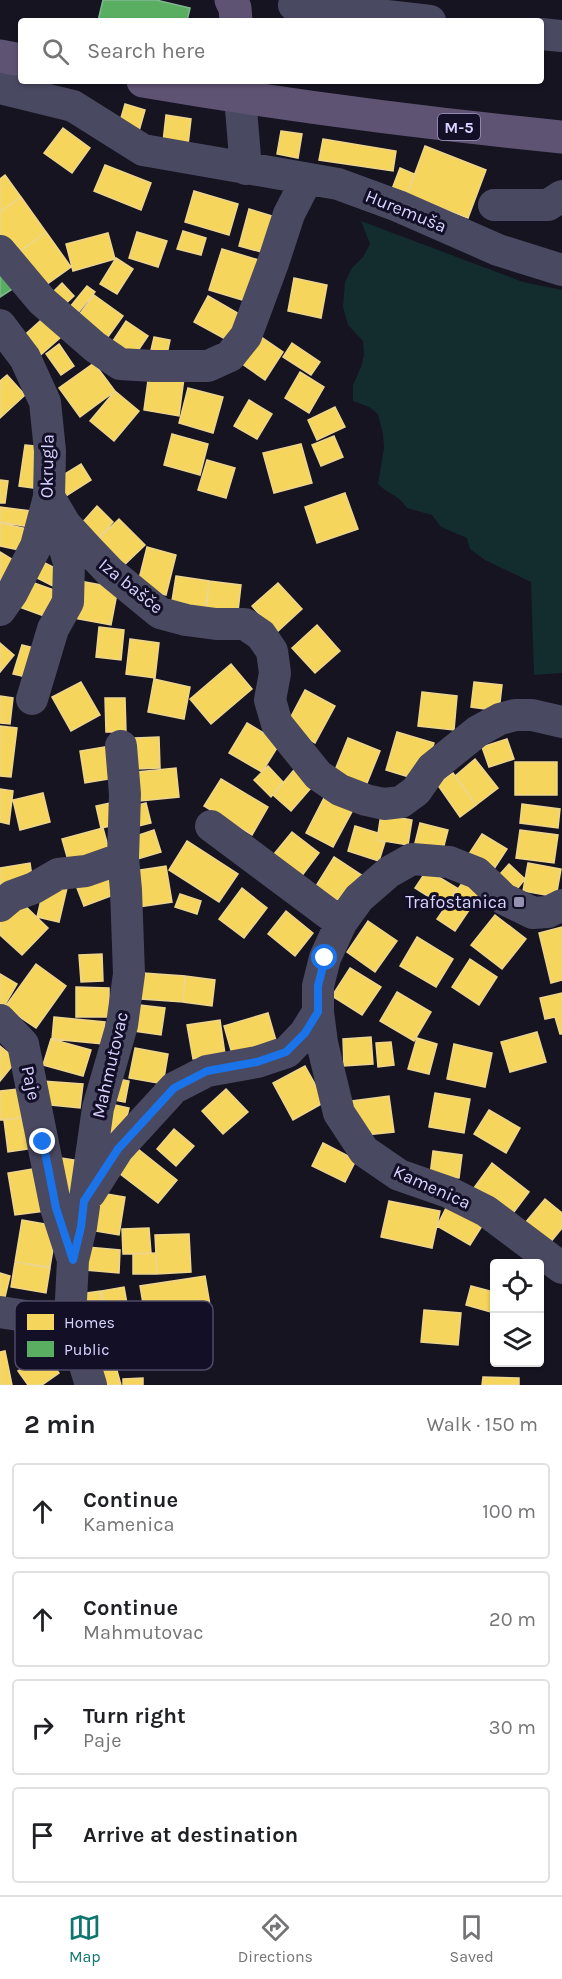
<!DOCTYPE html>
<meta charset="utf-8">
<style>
:root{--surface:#fff;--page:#f2f2f2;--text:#202124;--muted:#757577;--line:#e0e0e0;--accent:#0f766e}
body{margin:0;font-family:Karla,sans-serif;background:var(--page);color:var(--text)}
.controls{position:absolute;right:18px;bottom:18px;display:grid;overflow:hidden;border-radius:6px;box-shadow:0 2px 4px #0004}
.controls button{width:54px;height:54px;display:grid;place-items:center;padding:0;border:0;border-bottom:2px solid var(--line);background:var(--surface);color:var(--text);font:30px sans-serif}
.stop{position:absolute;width:18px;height:18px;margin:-14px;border:4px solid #1a73e8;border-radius:50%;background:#fff}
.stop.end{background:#1a73e8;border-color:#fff;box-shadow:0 2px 6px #0008}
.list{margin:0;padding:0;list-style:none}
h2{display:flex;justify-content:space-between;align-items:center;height:78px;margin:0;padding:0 24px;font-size:26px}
h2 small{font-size:20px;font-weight:400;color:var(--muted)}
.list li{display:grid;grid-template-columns:39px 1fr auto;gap:18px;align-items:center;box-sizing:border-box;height:96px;margin:0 12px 12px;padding:0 12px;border:2px solid var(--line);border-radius:6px}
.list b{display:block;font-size:22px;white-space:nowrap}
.list p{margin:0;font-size:20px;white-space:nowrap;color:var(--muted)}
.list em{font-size:20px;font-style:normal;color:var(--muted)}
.icon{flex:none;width:33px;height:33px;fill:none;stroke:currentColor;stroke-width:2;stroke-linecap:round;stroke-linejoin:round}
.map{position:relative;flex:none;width:562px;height:1385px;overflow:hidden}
.search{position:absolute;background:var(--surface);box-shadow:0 2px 4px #0004;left:18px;right:18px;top:18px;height:66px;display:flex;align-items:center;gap:15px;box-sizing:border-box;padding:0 21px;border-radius:6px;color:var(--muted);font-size:22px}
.sheet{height:510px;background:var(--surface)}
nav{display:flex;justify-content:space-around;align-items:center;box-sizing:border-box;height:84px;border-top:2px solid var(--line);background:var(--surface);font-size:16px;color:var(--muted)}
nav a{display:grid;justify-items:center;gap:3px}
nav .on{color:var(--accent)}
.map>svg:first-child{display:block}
.green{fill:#132c2d}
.homes{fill:#f6d55c;stroke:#edd58d;stroke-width:1.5}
.public{fill:#5aae61;stroke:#80b990;stroke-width:1.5}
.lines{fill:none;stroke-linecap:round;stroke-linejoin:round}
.minor{stroke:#4a4962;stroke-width:32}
.major{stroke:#5e5373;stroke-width:33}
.route{stroke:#1a73e8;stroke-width:8}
.poi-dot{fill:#9591b1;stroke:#130f26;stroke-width:2}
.labels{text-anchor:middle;stroke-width:6;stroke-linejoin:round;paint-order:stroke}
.shield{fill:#130f26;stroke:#9e99be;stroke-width:1.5}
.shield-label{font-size:16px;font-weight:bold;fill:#d9d4ff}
.street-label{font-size:18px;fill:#d9d4ff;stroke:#130f26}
.poi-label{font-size:18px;fill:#d9d4ff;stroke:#130f26;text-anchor:end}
.key{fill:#130f26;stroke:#4e4a67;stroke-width:1.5}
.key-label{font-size:16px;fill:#d9d4ff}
</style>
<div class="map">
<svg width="562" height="1385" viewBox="0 0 562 1385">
<rect width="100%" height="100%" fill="#161421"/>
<path class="green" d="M361,221L523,282L562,290V673L534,675L531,582L485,560L470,549L467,538L441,527L432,515L407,508C397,493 390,496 378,484L384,448L383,434L378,414L369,407L353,401V385L361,367L364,355L363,341L348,325L343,307L345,282L352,268L363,257L370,244Z"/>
<path class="homes" d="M125,104L145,110L139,131L119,125Z
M166,115L191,119L188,145L163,142Z
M63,128L90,148L72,173L44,153Z
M281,131L302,134L298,158L277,154Z
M323,139L396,151L393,171L319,160Z
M425,146L486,170L468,218L407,195Z
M105,165L151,183L141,210L94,191Z
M400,168L414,174L407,195L392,189Z
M5,175L21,197L0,212V179Z
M194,191L238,204L229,235L185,222Z
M21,197L46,232L11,258L0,242V212Z
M249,209L282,219L272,255L239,246Z
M183,231L206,238L201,255L177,249Z
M46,232L71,267L36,292L11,258Z
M137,232L167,241L158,267L129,258Z
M108,233L115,259L73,271L66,244Z
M222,249L262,261L249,302L209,290Z
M116,258L133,269L117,294L100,284Z
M294,278L327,285L321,318L288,311Z
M62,283L74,296L61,308L49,296Z
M87,286L95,292L77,314L69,308Z
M94,295L123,316L105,341L75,320Z
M208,296L241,315L227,340L194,322Z
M50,312L69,330L36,359L19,340Z
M126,321L148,336L131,361L109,347Z
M257,334L283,352L265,380L238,361Z
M154,337L170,340L165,363L149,359Z
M292,343L320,362L311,375L283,357Z
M59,344L74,366L61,375L46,354Z
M94,363L115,391L80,417L59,388Z
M300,372L324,387L309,413L285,398Z
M149,373L184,378L179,416L144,410Z
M7,375L25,395L0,418V381Z
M188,388L223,397L213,433L179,423Z
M115,391L139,411L114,441L90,421Z
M249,400L272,414L257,439L234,426Z
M335,407L345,427L317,440L308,420Z
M172,434L208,444L200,475L164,465Z
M334,436L343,457L321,466L312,445Z
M301,444L312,483L274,493L263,453Z
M25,445L45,447L40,489L19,486Z
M207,460L235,468L226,498L198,490Z
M81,464L91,480L66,496L55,480Z
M0,480L8,481L5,503H0Z
M345,493L358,529L317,543L305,507Z
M97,506L113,522L90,548L74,532Z
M0,507L31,511L29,527L0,522Z
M119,519L145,545L117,572L91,546Z
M0,523L28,529L24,551L0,546Z
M147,547L176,555L166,595L137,587Z
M0,552L23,566L0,599Z
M33,557L63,572L55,587L25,572Z
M176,576L209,581L204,618L170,613Z
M23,579L65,594L55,620L14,605Z
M80,581L118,588L111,625L73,618Z
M209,581L241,585L237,620L206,617Z
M278,583L302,609L276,633L252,606Z
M317,625L340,651L315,673L292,648Z
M99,627L124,630L121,660L96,657Z
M130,639L159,643L155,678L126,674Z
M0,643L14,655L0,672Z
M22,645L39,649L31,678L13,674Z
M231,664L252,689L211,724L190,699Z
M154,679L190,687L184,719L148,712Z
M81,682L100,715L71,731L52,697Z
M474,682L502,685L499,711L471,707Z
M305,690L335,706L315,743L286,726Z
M422,692L457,696L454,730L418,726Z
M0,696L13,698L10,724L0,723Z
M105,698H125L126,732H106Z
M247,723L280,743L262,772L229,753Z
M0,726L17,728L11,777L0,776Z
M397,732L434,743L422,781L386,770Z
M159,737L160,768L136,769L135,738Z
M348,738L380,751L365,788L333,775Z
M507,739L514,759L489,767L482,747Z
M116,745L121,777L85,783L80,751Z
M475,759L498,788L476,805L455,776Z
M515,762H557V795H515Z
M298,765L317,781L291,811L273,795Z
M268,766L283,782L271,797L254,780Z
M176,768L179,797L140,801L137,772Z
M453,773L476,805L460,817L437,784Z
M221,779L268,807L252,835L204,806Z
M0,789L13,791L9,824L0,822Z
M327,792L355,806L333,847L306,833Z
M43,793L50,822L20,830L13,800Z
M115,802L120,824L101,828L96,806Z
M146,803L151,823L130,828L126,808Z
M522,804L560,809L558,828L520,823Z
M381,814L412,820L408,845L377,840Z
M420,823L448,830L442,853L414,847Z
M355,826L378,833L377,840L385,842L379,861L348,851Z
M103,828L109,850L68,860L62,839Z
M154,830L161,852L134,860L127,839Z
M520,830L558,835L554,863L516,858Z
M292,832L319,853L298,881L270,859Z
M482,834L507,849L492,872L467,857Z
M187,841L238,874L219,902L169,870Z
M334,857L363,876L344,905L316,886Z
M30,863L33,884L0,890V868Z
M528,863L561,869L556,897L523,891Z
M509,864L525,879L510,898L492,883Z
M166,866L172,902L139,907L134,871Z
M108,870L116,894L84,906L75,883Z
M427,870L457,888L445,907L415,888Z
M467,876L484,888L455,931L437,919Z
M45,883L67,888L59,922L37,917Z
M242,888L267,908L244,938L219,919Z
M180,894L201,901L197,914L175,907Z
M20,901L48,928L22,955L0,935V922Z
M286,911L313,933L295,956L268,934Z
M495,915L526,939L502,969L471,945Z
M368,921L397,941L375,972L347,952Z
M562,927V980L551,983L539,933Z
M417,937L453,959L436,987L400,966Z
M102,954L103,981L81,982L79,955Z
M470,959L497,977L479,1005L452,987Z
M36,964L66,986L36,1028L5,1007Z
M350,968L381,987L362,1015L332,996Z
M143,973L185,976L183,1002L141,999Z
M0,974L17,984L3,1008L0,1006Z
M185,976L215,980L212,1006L183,1002Z
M76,987L109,988V1017H76Z
M397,992L431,1012L414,1041L380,1021Z
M562,993V1034H560L555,1017L545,1019L540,998Z
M131,1004L165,1008L161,1035L127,1030Z
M268,1013L277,1044L233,1057L224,1026Z
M54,1017L105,1022L103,1044L52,1039Z
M220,1020L225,1054L193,1059L187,1025Z
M537,1032L546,1062L510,1072L501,1042Z
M371,1037L373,1064L344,1066L343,1039Z
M417,1038L437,1044L429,1074L408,1069Z
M51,1039L91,1050L83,1076L43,1065Z
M391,1042L394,1065L378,1067L376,1043Z
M454,1044L492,1053L485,1087L447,1079Z
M0,1046L17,1060L0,1081Z
M135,1048L168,1054L163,1084L129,1078Z
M305,1066L325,1102L293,1120L273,1083Z
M113,1078L129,1081L125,1102L109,1099Z
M42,1081L83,1084L80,1108L41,1104Z
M27,1088L30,1117L0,1120V1091Z
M226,1089L248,1112L223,1134L202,1111Z
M435,1093L470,1099L464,1133L429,1127Z
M389,1096L394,1132L356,1136L352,1101Z
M106,1103L129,1108L122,1136L100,1131Z
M489,1110L520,1128L506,1153L474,1134Z
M30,1117L34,1148L8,1152L4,1120Z
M174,1129L194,1146L176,1166L157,1149Z
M323,1143L356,1160L345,1182L312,1166Z
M138,1149L177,1180L158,1203L119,1173Z
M433,1151L462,1155L459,1178L430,1175Z
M61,1158L80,1161L75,1198L55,1196Z
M492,1163L529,1192L508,1220L471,1192Z
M38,1168L45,1211L15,1215L8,1173Z
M95,1192L125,1197L119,1235L89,1230Z
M545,1199L562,1213V1228L545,1249L520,1229Z
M389,1201L440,1211L432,1248L381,1237Z
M447,1206L482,1226L470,1245L437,1226Z
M22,1220L57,1226L50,1267L15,1262Z
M149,1228L151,1253L123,1254L122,1229Z
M189,1234L191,1272L157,1274L155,1235Z
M87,1247L120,1250L119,1273L85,1270Z
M156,1253L157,1274H133V1254Z
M15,1262L50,1268L46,1293L11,1287Z
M0,1273L10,1276L4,1301L0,1300Z
M205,1276L210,1305L145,1315L140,1286Z
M471,1286L494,1292L491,1312L466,1305Z
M124,1287L129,1315L107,1318L101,1291Z
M100,1291L106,1319L85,1322L80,1294Z
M424,1310L461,1313L458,1345L421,1342Z
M111,1349L121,1385H98L89,1355Z
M5,1351L12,1385H0V1352Z
M44,1353L59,1373L42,1385H28L18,1371Z
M483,1377L519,1378V1385H482Z
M143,1378V1385H123V1379Z"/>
<path class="public" d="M103,0H156L190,8L187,21H98Z
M0,258L17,286L0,297Z"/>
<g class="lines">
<path class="minor" d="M294,5L430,21
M541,34L562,36
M0,88L73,106L143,150L338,184L398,206L498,250L562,270
M240,97L246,169
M494,205H548L562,196
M0,251L42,301L95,347L120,364L153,366H208L230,356L246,336L273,263L289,214L307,179
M0,325L25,358L45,402L50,451L49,497L36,546L12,593L0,610
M49,497L65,524L89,550L110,572L160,613L186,620L216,624H245L261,635L272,651L275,673L270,700L277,724L318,775L340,790L366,800L384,804L401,802L416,791L432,768L478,731L500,719L515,715H532L562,722
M32,699L53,629L68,602L69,563L56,518
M211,826L341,923
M562,905L548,912L533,913L504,899L477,873L449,862L412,859L389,872L359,898L341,923L325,958L318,986V1012L322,1043L339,1113L364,1151L399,1175L448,1192L486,1211L562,1268
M0,906L12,896L34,888L58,874L86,871L123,858
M0,1020L23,1044L56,1208L73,1260
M90,1193L118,1149L174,1088L207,1071L257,1062L287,1052L305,1033L318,1012
M0,1312L72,1323
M91,1385L72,1323L71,1300L73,1260L81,1227L98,1108L122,1025L129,974L126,890L123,858L125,794L121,746"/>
<path class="major" d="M231,0L235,8L236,21
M0,56L21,60
M143,81C282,105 422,123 562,137"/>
</g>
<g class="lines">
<path class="route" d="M43,1142L56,1208L73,1260L81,1227L84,1201L118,1149L174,1088L207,1071L257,1062L286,1052L305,1033L318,1012V986L325,958"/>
</g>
<rect class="poi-dot" x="513" y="896" width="12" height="12" rx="3"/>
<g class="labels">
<rect class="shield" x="438" y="114" width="42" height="26" rx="4.5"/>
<g class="shield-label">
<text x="459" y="133">M-5</text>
</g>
<g class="street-label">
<text transform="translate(406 211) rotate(22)" y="6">Huremuša</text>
<text transform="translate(47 466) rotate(-89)" y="6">Okrugla</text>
<text transform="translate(131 586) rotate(39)" y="6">Iza bašče</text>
<text transform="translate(110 1065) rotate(-77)" y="6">Mahmutovac</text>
<text transform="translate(31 1083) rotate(78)" y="6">Paje</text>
<text transform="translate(432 1187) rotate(24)" y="6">Kamenica</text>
</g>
<g class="poi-label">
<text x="507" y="908">Trafostanica</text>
</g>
</g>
<rect x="15" y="1301" width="198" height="69" rx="9" class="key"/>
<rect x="27" y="1314" width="27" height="16" fill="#f6d55c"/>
<rect x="27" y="1341" width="27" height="16" fill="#5aae61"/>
<g class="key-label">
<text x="64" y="1328">Homes</text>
<text x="64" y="1355">Public</text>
</g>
</svg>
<div class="controls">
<button><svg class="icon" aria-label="locate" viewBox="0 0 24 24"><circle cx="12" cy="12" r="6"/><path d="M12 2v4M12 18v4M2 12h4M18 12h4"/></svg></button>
<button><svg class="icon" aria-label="layers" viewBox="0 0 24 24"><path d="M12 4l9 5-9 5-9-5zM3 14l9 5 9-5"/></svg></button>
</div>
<div class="stop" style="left:325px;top:958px"></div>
<div class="stop end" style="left:43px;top:1142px"></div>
<div class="search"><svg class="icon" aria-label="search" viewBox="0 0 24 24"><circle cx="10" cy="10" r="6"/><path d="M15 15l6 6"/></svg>Search here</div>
</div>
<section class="sheet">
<h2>2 min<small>Walk · 150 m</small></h2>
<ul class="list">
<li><svg class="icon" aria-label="ahead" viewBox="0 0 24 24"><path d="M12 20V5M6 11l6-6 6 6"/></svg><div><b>Continue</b><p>Kamenica</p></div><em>100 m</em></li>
<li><svg class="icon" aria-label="ahead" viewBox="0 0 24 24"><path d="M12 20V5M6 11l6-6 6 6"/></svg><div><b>Continue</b><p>Mahmutovac</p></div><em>20 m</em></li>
<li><svg class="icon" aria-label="right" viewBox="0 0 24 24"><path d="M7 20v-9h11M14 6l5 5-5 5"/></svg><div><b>Turn right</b><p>Paje</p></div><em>30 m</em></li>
<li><svg class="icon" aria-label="arrive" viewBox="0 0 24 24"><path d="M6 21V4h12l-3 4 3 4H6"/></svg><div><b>Arrive at destination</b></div></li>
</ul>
</section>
<nav>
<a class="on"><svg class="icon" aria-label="map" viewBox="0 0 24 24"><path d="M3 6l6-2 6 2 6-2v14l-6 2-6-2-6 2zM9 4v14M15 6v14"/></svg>Map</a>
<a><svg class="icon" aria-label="directions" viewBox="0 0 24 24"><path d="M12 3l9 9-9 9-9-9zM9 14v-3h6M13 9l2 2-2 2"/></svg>Directions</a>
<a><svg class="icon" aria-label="saved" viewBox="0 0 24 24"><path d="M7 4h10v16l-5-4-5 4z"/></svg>Saved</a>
</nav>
